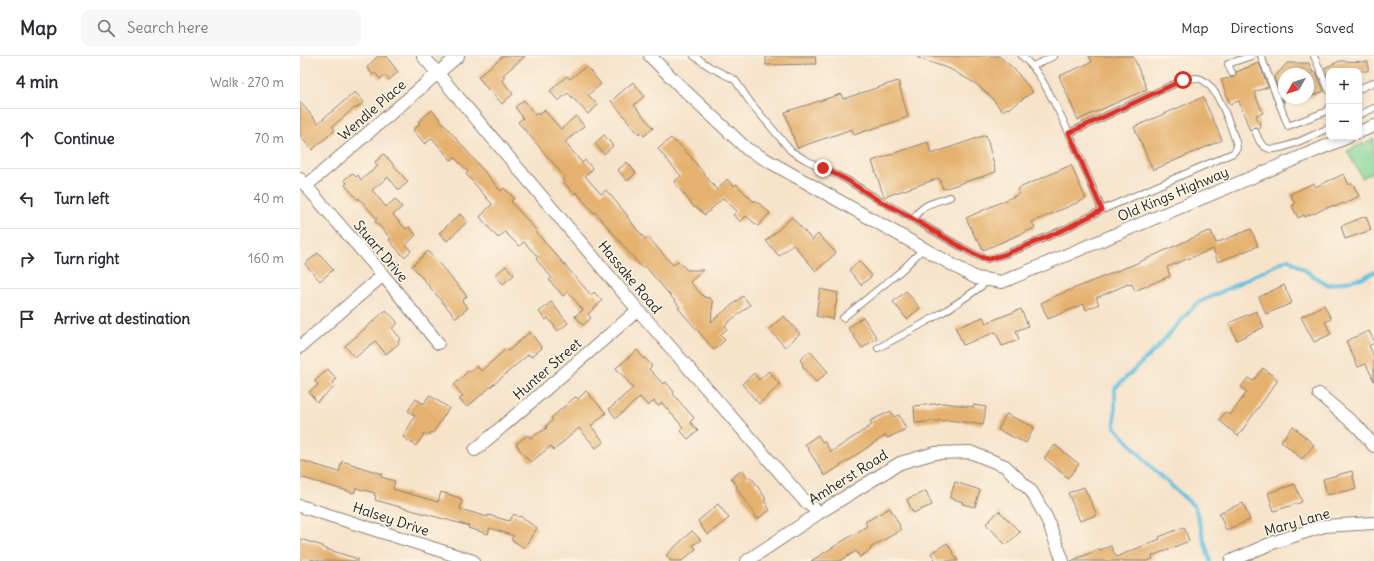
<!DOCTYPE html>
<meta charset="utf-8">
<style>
:root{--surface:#fff;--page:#f7f7f7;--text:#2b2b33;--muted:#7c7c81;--line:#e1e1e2}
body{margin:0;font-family:Delius,sans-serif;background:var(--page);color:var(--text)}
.controls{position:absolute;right:12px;top:12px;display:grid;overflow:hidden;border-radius:8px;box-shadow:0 2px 6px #0003}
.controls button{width:36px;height:36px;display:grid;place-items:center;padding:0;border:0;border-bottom:1px solid var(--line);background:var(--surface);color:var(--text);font:20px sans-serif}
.compass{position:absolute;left:978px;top:12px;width:36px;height:36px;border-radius:50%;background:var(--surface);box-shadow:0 2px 6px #0003;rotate:231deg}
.stop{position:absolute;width:12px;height:12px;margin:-9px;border:3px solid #d93025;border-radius:50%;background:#fff}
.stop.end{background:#d93025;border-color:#fff;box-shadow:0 1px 4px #0008}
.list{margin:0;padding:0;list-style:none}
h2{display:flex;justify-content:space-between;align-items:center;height:52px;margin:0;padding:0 16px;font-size:17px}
h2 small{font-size:13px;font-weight:400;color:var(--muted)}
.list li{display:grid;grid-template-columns:26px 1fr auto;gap:12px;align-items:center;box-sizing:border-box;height:60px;padding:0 16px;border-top:1px solid var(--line)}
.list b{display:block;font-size:15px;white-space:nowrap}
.list em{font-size:13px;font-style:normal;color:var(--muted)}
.icon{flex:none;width:22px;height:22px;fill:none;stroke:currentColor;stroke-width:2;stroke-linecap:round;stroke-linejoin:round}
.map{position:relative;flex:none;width:1074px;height:505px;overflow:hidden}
header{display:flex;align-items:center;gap:24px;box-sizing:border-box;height:56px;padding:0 20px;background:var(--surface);border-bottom:1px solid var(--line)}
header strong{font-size:19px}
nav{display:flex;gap:22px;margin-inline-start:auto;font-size:14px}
.search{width:280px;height:36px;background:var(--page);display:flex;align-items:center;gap:10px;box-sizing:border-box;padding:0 14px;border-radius:8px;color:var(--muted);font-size:15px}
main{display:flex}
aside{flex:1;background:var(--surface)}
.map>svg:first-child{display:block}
.green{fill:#85d697;stroke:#50795a}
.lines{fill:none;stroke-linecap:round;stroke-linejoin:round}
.stream{stroke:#61bfdf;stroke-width:4}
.building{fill:#e5b16e}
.lane-casing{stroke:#8a8073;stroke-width:8}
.street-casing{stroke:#8a8073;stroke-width:14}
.lane{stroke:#fff;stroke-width:6}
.street{stroke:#fff;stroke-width:12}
.route{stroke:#d93025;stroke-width:5}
.labels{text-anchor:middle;stroke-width:3.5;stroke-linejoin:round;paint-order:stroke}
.street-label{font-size:14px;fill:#1c1c1c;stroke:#fcf5e5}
</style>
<header>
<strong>Map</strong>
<div class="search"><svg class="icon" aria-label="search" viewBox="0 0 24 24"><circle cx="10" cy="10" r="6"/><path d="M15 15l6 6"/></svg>Search here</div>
<nav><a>Map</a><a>Directions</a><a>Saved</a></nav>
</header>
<main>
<aside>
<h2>4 min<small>Walk · 270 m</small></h2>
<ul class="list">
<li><svg class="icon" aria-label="ahead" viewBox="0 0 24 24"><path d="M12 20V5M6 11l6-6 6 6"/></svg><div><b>Continue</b></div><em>70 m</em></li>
<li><svg class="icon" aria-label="left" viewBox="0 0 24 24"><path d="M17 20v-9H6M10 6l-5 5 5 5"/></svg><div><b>Turn left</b></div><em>40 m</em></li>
<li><svg class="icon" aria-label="right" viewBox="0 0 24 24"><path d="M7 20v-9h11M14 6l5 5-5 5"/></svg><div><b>Turn right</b></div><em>160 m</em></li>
<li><svg class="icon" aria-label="arrive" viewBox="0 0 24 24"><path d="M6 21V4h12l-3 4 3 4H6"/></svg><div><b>Arrive at destination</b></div></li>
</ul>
</aside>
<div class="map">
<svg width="1074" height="505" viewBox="0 0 1074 505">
<rect width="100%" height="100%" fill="#fcf5e5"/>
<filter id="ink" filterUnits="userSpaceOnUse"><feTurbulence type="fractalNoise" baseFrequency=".025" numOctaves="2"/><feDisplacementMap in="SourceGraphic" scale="8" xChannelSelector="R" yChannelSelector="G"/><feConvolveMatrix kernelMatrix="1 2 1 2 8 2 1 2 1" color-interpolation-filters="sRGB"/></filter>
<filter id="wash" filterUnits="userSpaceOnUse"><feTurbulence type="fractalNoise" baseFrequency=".012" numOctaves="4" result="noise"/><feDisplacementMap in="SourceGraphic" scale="16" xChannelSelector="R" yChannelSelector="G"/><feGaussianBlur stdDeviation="0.9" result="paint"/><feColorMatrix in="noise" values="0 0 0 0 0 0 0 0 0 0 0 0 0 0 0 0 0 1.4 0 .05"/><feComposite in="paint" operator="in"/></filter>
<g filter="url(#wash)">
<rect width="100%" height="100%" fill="#f7e3ca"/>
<path class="green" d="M1074,83V116L1062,122L1047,95Z"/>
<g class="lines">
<path class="stream" d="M910,505L895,451L853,413L815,371V332L856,293L896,248L988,203L1027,229L1062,222L1074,216"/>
</g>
<g id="blocks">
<path class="building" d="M78,0H86L98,16L89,24L85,19L80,23L75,17L73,19L67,11Z
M203,0H225L203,19L205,21L202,24L213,38L202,48L191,35L190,36L178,21Z
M466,0H515L516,8L466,9Z
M618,0H699L715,14L733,36L708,53L707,52L702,55L692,42L676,28L650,13L618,2Z
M789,0H833L847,33L778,64L759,20L792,6Z
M1040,5L1068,6V15H1029V23L1024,12Z
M959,7L968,31L954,36L963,57L956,59L961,72H959L954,71L950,75L939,45L930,48L921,24L934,21L936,16Z
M987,7H1009L1013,17L1016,16L1024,35L1008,42V19L1010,18H984V47L974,22Z
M286,10L301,28L288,39L298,49L288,58L268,37L258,45L250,35L267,20L270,23Z
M598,25L608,61L554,79L552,73L497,92L485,56L541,38L543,43Z
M333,26L344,40L334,49L353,72L344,80L340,76L339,78L311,45Z
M55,36L64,46L55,53L54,52L32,71L35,74L12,94L0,80V46L18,67Z
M903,41L922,84L853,114L834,71Z
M224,44L235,59L238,57L239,59L244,54L261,73L276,60L284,70L265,86L282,107L285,104L293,113L285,120L301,138L306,134L328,160L327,161L345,183L348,181L373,209L378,205L387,214H403L390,226L404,241L410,242L413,246L411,266L443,240L450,249L425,269L427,273L420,279L425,284L414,294L380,254L378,252L380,251L345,210L342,212L295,156L294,157L276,136L274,138L262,124L265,121L218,66L223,62L215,51Z
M132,54L200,134L201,135L204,132L214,142L211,146L237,175L236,176L291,239L294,236L302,245L288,258L291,262L283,269L275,260L283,254L268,236L263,240L249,224L252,222L236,203L238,201L224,186L219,190L205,176L198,182L180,161L192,148L166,118L168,116L155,102L151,104L132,82L125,88L113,74L120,68L118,66Z
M304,79L313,90L304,98L295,87Z
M686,79L696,116L643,133L639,122L584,141L572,105L628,86L631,98Z
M371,82L376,87L377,86L390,100L417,134L427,123L434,130L436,128L454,146L455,144L470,157L458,170L446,160L441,166L433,159L437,155L423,142L405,159L396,151L395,152L374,126L381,120L358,93Z
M84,98L108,126L99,134L88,121L72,134L86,151L95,143L102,151L93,159L106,173L109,171L116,179L106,189L111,195L104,201L89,184L91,183L75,165L77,163L59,142L58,144L53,138L45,129L47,127L44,124L52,117L56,121L58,119L61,124L78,110L75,106Z
M327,106L336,117L327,125L318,114Z
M771,109L786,143L732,166L735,172L683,194L678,183H676L666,162L719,138L717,133Z
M1044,118L1049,129L1052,127L1059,140L1044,148L1043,147L1035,151L1034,149L1027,152V151L1014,158L1013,157L1005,161L1004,159L998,162L992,150L995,148L990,138L1014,127L1015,131Z
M160,158L167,166L147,185L139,177Z
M1066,160L1071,174L1045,183L1041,170Z
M492,161L512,184L518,178L536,197L516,215L493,188L479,200L466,185Z
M951,173L958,190L918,206L913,193L867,211L870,220L858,225L835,235L832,228L829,229L828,228L796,242L799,248L786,254L784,248L748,263L741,247L753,241L837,207L906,176L911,175L916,187Z
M128,195L167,240L162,245L168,252L156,262L112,210Z
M18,197L33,214L20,225L5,208Z
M559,205L572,220L561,229L549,214Z
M206,210L214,219L203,228L195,219Z
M984,229L992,247L966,258L959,241Z
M520,233L538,237L533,263L516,260Z
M606,235L620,252L607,263L593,246Z
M251,246L268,267L258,275L248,262L246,264L239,256Z
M1024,249L1031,263L1025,266L1031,278L1014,286L1001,261Z
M721,253L728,270L716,275L719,284L702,290L696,276L663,289L656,272L683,261L686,267Z
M86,254L97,266V268L92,272L101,283L98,285L99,287L86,298L75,285L55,302L45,290Z
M956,255L964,271L937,284L929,267Z
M484,260L500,278L485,291L469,273Z
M563,261L577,282L562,292L548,272Z
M1069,275L1074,285V287L1069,290L1074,300V325L1066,308L1058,311L1046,285Z
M230,276L242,292L231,301L229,298L167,351L159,343L163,340L154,329L169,314L170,316L177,310L181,315L206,293L208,295Z
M337,294L344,303L345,302L352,310L349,313L363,328L366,326L374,336L373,338L394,362L390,366L398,375L388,383L380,374L383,371L362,347L358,350L354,345L348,350L340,341L316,362L309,353L333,332L316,312Z
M510,295L528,316L516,326L502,309L503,308L500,304Z
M963,312L978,324L938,380L919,364L925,356L930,359L947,336L941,331L948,322L953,325Z
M28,313L36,323L33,327L36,330L17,346L9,336L18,329L15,325Z
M469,315L480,329L459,348L442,328L454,317L459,324Z
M286,335L306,357L291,370L304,386L296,392L279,372L254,394L251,390L231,406L228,404L218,392L219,391L216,388L228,379L230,382L247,372L246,370L253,364L251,362L274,342L276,341L278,343Z
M129,339L149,352L133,377L131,376L128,380L124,378L116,390L103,381L115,360L108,355L116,343L124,348Z
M644,347L673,351V349L686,351L683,369L648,364L615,367L614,350Z
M591,355L594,361L599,359L606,373L587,382L586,379L525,420L505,388L518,379L522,386L524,385L531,396L572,369L570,365Z
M706,358L734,371L726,387L698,374Z
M993,370L1014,389L1002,403L981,385Z
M755,389L779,408L768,422L744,402Z
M0,404L39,416L42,405L82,418L81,421L95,425L93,433L138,446L141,436L160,442V444H162L160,453L188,461V459L192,460L209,465L214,458L219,461L220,460L237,472L224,492L211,483L214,480L190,472L188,478L168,472L169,470L75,444L76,440L74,439L75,437L56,432L54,437L0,421Z
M443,414L448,423L451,421L466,443L464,444L470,454L457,463L436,431L437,430L431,422Z
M1052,415L1056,433L1027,439L1023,423Z
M655,426L680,434L675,451L662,448L663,446L650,442Z
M995,428L1002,446L974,455L968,437Z
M784,431L797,459L780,465L768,437Z
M626,435L632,449L613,457L607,443Z
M943,447L950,464L926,474L919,457Z
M418,448L429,462L407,479L398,465Z
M590,452L600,470L599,471L601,474L570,492L571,494L560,501L556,495L540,505H511L567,470L565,466Z
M699,455L720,476L706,489L686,468Z
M884,471L889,485L852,500L853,503L847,505H771L800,493V494L811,490L816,501L860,483L859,481Z
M392,475L401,484L393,489L396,493L382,505H371L366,499Z
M0,483L23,490V492L58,503V505H19L11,503V505H0Z
M647,487L658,505H636L631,497Z"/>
</g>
</g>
<g filter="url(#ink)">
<use href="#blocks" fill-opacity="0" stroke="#8a8073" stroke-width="1"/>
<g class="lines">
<defs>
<path id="lane" d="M394,0L410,11L435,24L450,46L491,95L506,104L547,124L579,144L601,156L661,191L680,201L688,203L703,199L726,190L765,173L802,154L933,97L937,92L936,86C930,69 916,23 896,22C892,22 887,24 883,24L769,77
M722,0C740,16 748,35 759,56C775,88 788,121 802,154
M961,0L988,70L1025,56L1029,51
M1014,0L1029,34
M733,10L754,0
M932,17L928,8L951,0
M1059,33L1074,26
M1059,59L1074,52
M955,75C958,82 960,89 967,92C979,98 1016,77 1029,72
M614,163C622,147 634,147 650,141
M543,262L602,214L623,193
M578,292C616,272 654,252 688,225"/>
<path id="street" d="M123,0L338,254L502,442L519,457
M350,0L380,30L447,93L676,222L702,226L1048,81
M1059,76L1074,70
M0,123L83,219L138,287
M6,130L158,0
M0,291L83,219
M1019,338L1059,372L1074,390
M175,394L338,254
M0,450L173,505
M447,505L519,457L600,407L635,397L670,396L705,410L732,436L747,463L763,505
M931,505L972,487L1024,470L1074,467"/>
</defs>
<use href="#lane" class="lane-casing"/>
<use href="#street" class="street-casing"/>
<use href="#lane" class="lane"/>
<use href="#street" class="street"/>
</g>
</g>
<g class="lines" filter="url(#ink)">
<path class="route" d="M523,112L547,124L578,144L601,156L661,191L680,201L688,203L703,199L726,190L765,173L802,154L769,77L883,24"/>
</g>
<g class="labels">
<g class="street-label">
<text transform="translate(72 54) rotate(-41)" y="5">Wendle Place</text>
<text transform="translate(873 138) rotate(-23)" y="5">Old Kings Highway</text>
<text transform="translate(81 195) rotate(50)" y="5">Stuart Drive</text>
<text transform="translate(330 221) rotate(50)" y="5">Hassake Road</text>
<text transform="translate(247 313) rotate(-41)" y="5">Hunter Street</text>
<text transform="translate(548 421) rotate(-32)" y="5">Amherst Road</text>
<text transform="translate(91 463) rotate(18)" y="5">Halsey Drive</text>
<text transform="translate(997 466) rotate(-16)" y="5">Mary Lane</text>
</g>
</g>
</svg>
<div class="controls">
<button>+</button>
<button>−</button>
</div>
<svg class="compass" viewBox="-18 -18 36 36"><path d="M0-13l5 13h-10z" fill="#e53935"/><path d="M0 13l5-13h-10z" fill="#7c7c81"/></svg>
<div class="stop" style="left:883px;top:24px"></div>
<div class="stop end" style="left:523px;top:112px"></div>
</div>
</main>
